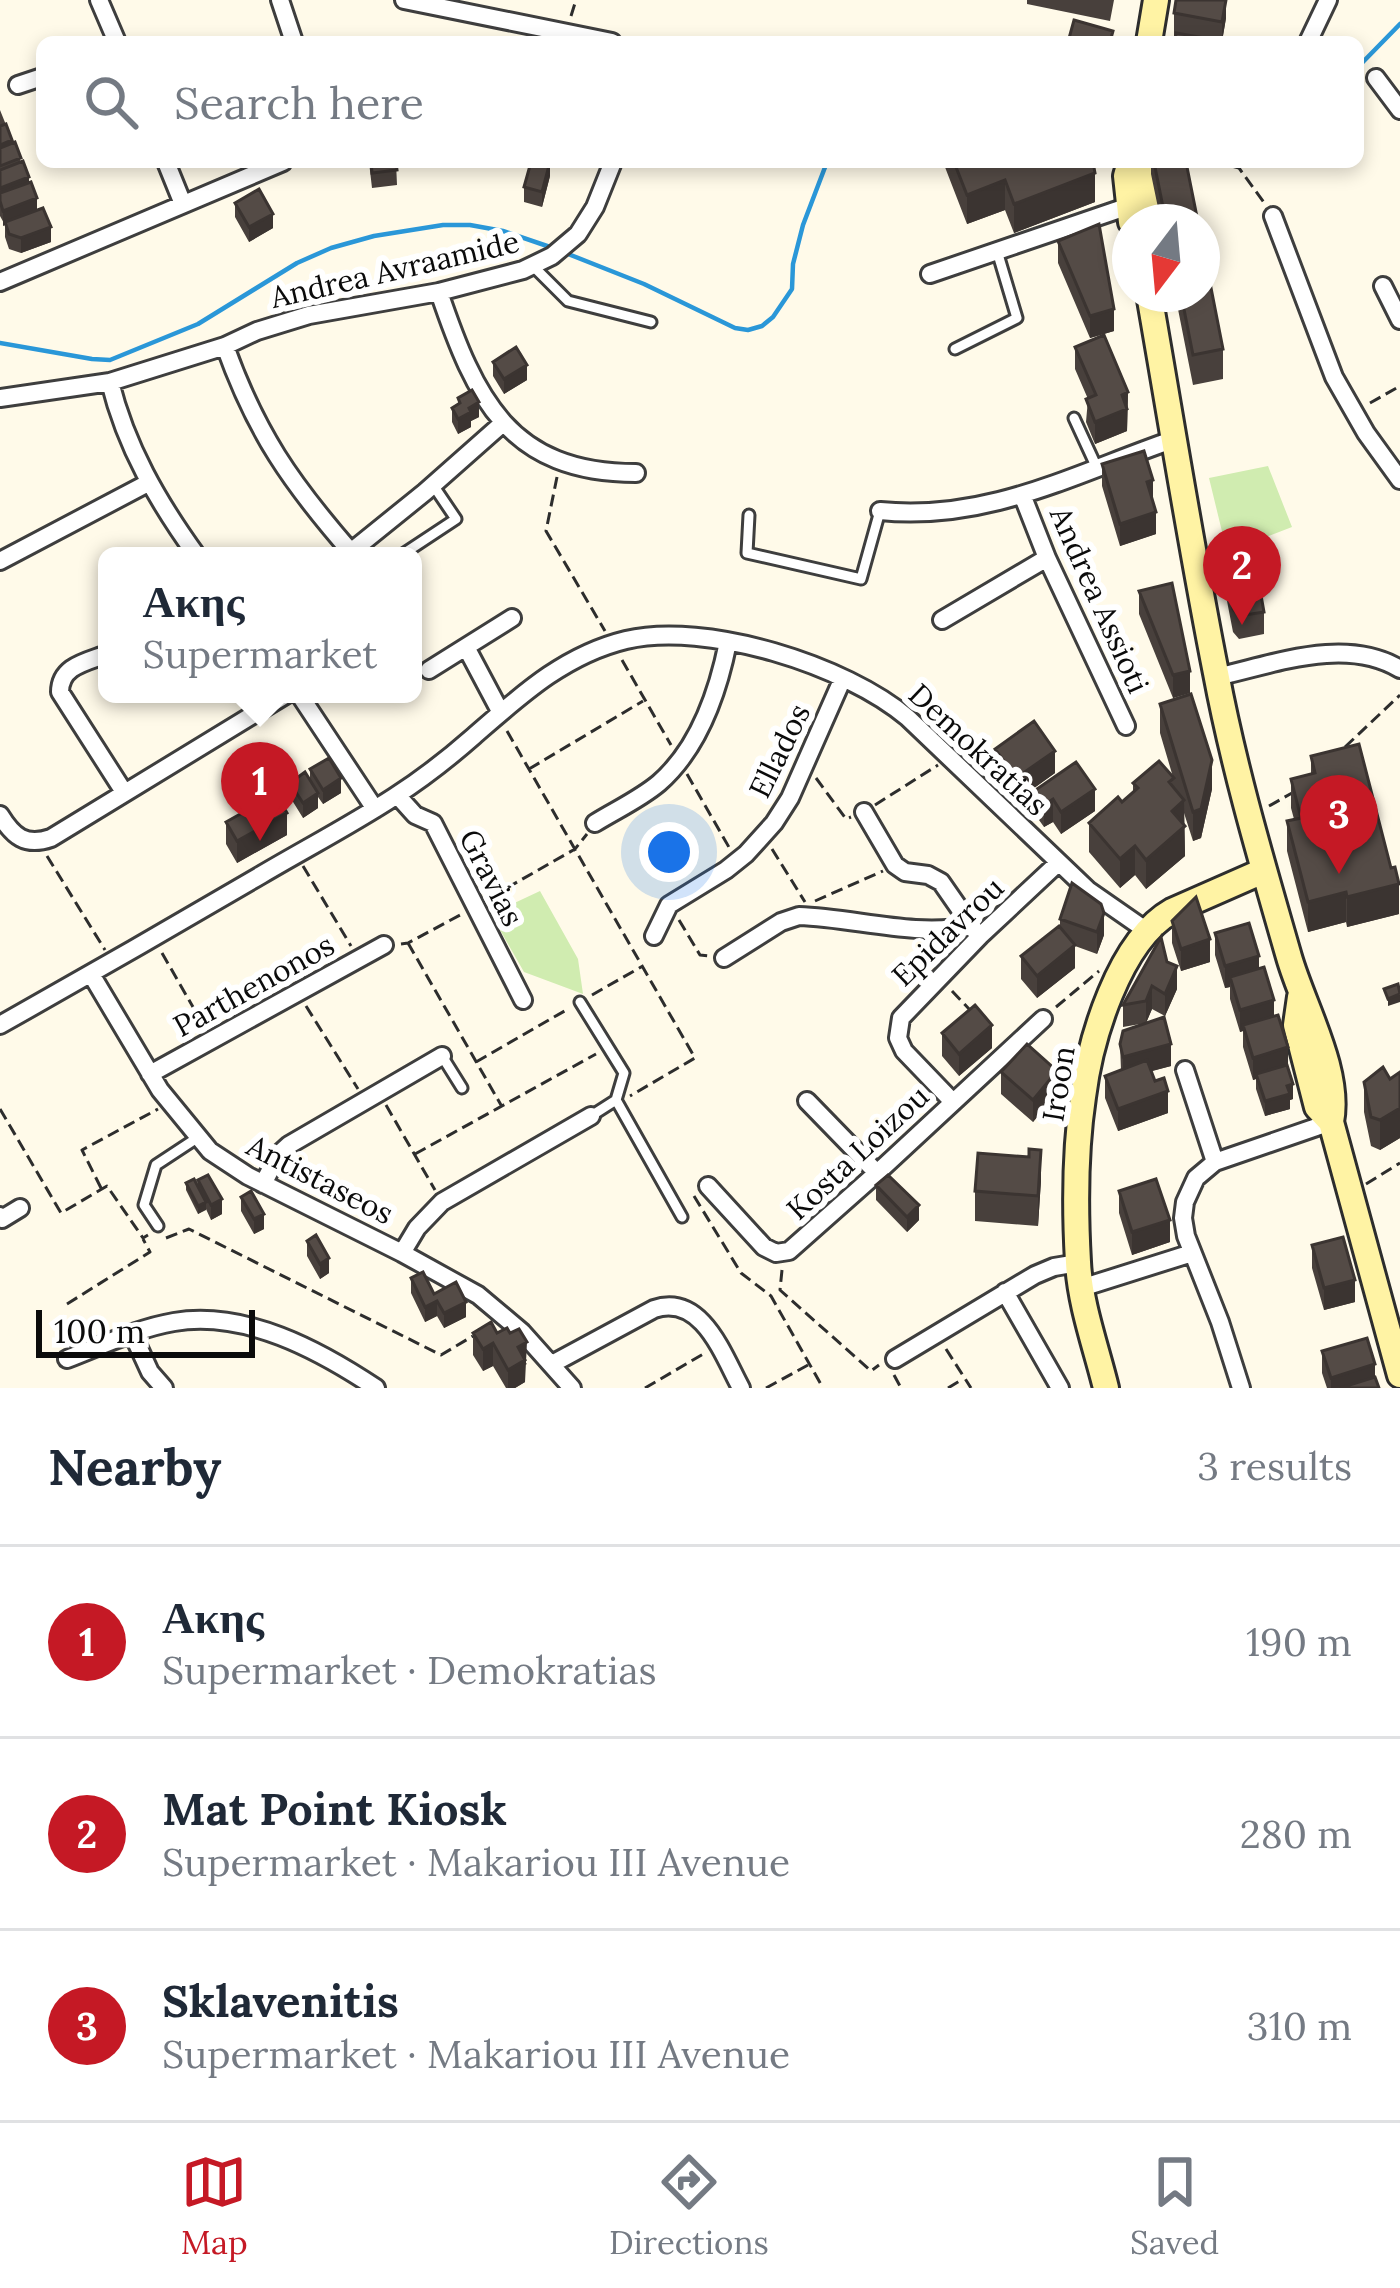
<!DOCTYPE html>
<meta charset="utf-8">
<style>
:root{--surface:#fff;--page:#f6f6f7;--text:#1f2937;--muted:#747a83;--line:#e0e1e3;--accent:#c51925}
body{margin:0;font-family:Lora,serif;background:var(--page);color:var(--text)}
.compass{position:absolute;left:1112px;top:204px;width:108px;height:108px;border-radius:50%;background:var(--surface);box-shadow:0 6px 18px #0003;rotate:196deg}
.scale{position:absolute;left:36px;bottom:30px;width:219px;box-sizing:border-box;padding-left:12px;border:6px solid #0b0b0b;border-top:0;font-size:33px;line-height:42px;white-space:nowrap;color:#0b0b0b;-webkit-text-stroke:9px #fff;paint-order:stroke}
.you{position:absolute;left:669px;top:852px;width:42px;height:42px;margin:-30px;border:9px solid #fff;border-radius:50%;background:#1a73e8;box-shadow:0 0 0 18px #1a73e833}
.badge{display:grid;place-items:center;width:78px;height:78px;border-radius:50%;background:var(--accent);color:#fff;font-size:39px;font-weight:700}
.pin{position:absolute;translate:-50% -99px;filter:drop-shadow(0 3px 6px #0008)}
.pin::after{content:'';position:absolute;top:63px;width:42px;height:36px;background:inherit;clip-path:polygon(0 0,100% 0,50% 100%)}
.popup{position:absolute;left:98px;top:547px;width:324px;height:156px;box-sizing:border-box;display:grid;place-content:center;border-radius:18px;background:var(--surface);filter:drop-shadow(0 3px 9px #0005);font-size:39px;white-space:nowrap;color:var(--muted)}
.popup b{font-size:45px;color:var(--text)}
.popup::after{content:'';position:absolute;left:50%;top:100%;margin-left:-24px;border:24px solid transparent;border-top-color:var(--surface)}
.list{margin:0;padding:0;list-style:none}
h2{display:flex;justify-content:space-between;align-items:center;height:156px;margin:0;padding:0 48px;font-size:51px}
h2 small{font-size:39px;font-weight:400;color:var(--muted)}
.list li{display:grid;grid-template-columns:78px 1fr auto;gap:36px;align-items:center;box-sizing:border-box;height:192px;padding:0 48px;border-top:3px solid var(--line)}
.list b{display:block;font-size:45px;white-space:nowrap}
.list p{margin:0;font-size:39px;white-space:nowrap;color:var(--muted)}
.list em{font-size:39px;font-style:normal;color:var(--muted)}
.icon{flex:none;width:66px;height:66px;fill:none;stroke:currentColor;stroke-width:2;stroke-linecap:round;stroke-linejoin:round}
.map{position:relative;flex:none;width:1400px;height:1388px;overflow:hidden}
.search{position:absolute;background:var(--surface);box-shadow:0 6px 18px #0003;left:36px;right:36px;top:36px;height:132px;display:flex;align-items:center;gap:30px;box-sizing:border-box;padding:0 42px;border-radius:18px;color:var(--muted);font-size:45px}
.sheet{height:732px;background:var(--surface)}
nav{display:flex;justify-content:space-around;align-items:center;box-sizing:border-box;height:168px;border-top:3px solid var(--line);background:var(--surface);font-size:33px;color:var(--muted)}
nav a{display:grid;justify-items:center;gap:6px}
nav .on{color:var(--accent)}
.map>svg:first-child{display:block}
.green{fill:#d0ecb0}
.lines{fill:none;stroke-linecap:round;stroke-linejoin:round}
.stream{stroke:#2a97d8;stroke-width:4.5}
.lane-casing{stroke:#3e3e3e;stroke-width:15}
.street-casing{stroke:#3e3e3e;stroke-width:22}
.secondary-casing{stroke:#2d2d2d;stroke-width:30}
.path{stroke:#2d2d2d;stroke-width:3;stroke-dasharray:12 6;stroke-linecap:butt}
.lane{stroke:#fff;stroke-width:9}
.street{stroke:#fff;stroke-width:16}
.secondary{stroke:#fff3a4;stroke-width:24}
.wall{fill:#48403c}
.shaded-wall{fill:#3b3431}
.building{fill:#544b46;stroke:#3b3431;stroke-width:3}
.labels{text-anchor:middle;stroke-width:12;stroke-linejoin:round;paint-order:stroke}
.street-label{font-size:30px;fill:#0b0b0b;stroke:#fff}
</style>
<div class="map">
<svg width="1400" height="1388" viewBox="0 0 1400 1388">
<rect width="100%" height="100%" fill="#fffae9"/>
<path class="green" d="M1268,466L1292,527L1227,552L1209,478Z
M540,891L578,959L583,994L524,972L491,914Z"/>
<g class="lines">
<path class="stream" d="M1358,67L1400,24
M563,252L644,284L735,328L748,330L762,326L773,317L792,289L793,264L803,225L827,162
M0,343L92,359L110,360L198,324L297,263L331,248L374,236L443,225H470L503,231L553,248"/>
<defs>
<path id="lane" d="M533,266L568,301L651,322
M955,349L1017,318L997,251
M1074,418L1097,468
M749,515L747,553L861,579L880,511
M400,556L456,519L433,485
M580,1002L624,1073L616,1100L591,1116
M442,1056L462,1088
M616,1100L682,1217
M158,1226L144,1205L156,1165L197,1138"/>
<path id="street" d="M99,0L117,42
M280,0L294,42
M404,0L612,42
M1308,42L1328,0
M1376,78L1400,110
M18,85L42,77
M166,162L183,204
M1273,216L1334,377L1366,433L1400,480
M930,274L1129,206
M0,282L283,162
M1383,286L1400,320
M439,292C475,398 509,473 636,473
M225,346C256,433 291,483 351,552
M110,382C126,447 158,502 197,556
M0,398L110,382L225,346L257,331L309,315L439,292L523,270L552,256L578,234L595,207L613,162
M1023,497L1047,558L1126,726
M880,511C988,522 1076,473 1175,439
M347,555L425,492L503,423
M0,561L148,483
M942,620L1047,558
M466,647L500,711
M107,654C86,662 60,666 60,692L124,792
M429,670L512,618
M1216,677C1275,664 1345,636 1400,669
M299,694L375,809
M397,795L415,815L433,823L523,1000
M864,812L895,865L905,872L928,875L941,882L975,931
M0,815C13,836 25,847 51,838L287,694
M595,823C616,810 640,799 659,783C699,748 718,692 728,642
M654,936L669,905L726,870L746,854L774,823L790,798L843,678
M724,958L781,922L799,916C856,918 913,937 970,926
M91,974L160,1090L210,1151L248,1176L402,1253L478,1295L522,1332L572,1388
M0,1025C87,976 174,926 261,875C305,849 351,825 394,797C422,779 449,758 474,736C520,696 564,655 626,640C706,621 846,665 908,718L1088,890L1147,931
M1185,1070L1215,1162
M150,1074L384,945
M807,1101L877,1173
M953,1102L904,1051L898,1038L901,1018L980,936L1058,863
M263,1184L278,1155L289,1145L442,1056
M708,1186L764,1247L776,1253L789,1251L877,1173L1043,1019
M0,1216L2,1219L20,1208
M402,1253L417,1228L442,1202L591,1116
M1081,1288L1192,1253
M1005,1292L1060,1388
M133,1335L150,1372L164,1388
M67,1359C101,1346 138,1328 174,1322C245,1310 319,1350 376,1388
M895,1359L1035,1275L1054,1267L1078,1263
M552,1364L654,1309C702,1293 723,1355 741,1388
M1241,1388L1220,1322L1186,1236L1183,1218L1185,1202L1196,1178L1215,1162L1331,1122"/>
<path id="secondary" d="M1149,42L1156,0
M1130,162L1126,176L1131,222
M1138,162L1143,176L1148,222
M1149,294C1171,420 1191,547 1216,673C1234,769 1262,863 1289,957C1303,1006 1341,1071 1331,1122L1400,1375
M1300,997L1296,1025L1317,1107L1331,1122
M1106,1388C1096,1347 1080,1304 1078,1262C1075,1209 1075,1150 1083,1097C1090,1040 1119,941 1172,911L1263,871"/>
</defs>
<use href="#lane" class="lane-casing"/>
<use href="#street" class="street-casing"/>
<use href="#secondary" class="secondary-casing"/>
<path class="path" d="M571,16L576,0
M1215,162L1239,168L1265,204
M1370,403L1400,386
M557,477L546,531L605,631
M622,660L671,745
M507,731L695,1058L630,1096
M1345,747L1400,695
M529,769L643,701
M687,774L730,849
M816,778L846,819L851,817
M875,805L938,765
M1269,806L1292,793
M772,849L805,902
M47,856L105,950
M303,866L351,946
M491,897L575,849L587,834
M815,901L883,871
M679,920L700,955L710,956
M408,943L501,1105
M401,944L408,943L462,914
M162,953L205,1028
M952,991L970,1010
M592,995L641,967
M306,1006L358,1089
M1056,1007L1099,971
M476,1062L568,1009
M386,1105L435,1190
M0,1109L61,1213L107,1186L143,1238L148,1235
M415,1154L596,1054
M1366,1184L1400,1163
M101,1188L82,1150L158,1109
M694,1196L741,1273L771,1296L823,1388
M166,1238L189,1229L441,1355L473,1336
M782,1270L780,1290L871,1371L879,1365
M67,1304L150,1252L143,1239
M946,1349L971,1388
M894,1375L901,1388
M645,1388L705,1353
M766,1388L808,1365
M948,1388L963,1379"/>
<use href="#lane" class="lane"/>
<use href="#street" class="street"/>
<use href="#secondary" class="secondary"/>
</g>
<path class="wall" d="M1027,0H1114L1110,21L1027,4Z
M1174,13L1226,18L1222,41L1174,36Z
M0,110L29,182L37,210L51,242L21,253L9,249L5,237V225L0,216Z
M369,162H396L397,185L372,188Z
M943,162H1093L1095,202L1014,233L1005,210L967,224Z
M1151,162H1186L1198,222H1161L1151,174Z
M550,176L542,207L524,202V187Z
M235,203L273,228L249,242L235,217Z
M1058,241L1114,331L1090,338L1058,263Z
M1175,294H1202L1223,349V379L1193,385Z
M1075,347L1128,392L1127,431L1095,444L1086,422L1088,399L1075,369Z
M493,362L527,380L504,394L493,376Z
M458,398L479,417L471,421V427L458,434L452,422V408L458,404Z
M1102,464L1156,534L1120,546L1102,486Z
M1227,579L1264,612V634L1239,639L1233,632L1227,601Z
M1139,591L1190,693L1173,698L1139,614Z
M1160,704L1212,789L1201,838L1193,841L1184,813L1185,856L1146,889L1135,875L1120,888L1089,852V823L1122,802L1133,792V783L1173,777L1160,733Z
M995,749L1055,773L1016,801L995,771Z
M1311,756L1399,914L1347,927L1346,922L1308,932L1287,851V821L1294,819L1291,808V779L1311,774Z
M310,769L341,793L323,804L318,797V808L303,818L290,797V783L310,781Z
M1034,791L1095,811L1061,834L1053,822L1044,827L1034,813Z
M226,822L287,835L237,863L226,844Z
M1060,919L1104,935L1097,954L1075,946V968L1037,998L1021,979V956L1060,927Z
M1172,921L1210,962L1181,971L1172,943Z
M1215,933L1259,968L1288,1067L1293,1099L1290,1100V1109L1265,1116L1256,1089V1079L1253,1080L1243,1047V1031L1240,1032L1230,999V987L1225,988L1215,955Z
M1167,962L1177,989L1165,1016L1152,1009L1146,1023L1123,1027V1005Z
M942,1033L992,1048L959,1076L942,1056Z
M1120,1044L1171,1066L1151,1071L1168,1113L1118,1131L1105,1098V1076L1121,1070Z
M1001,1072L1057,1093L1033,1122L1001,1094Z
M1400,1072V1138L1380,1150L1371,1146L1364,1112V1082L1390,1079Z
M198,1180L222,1214L211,1220L206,1209L198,1214L186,1190V1183L198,1187Z
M1041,1180L1038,1226L975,1221V1191Z
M876,1185L919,1220L907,1232L876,1200Z
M1119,1191L1170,1242L1132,1255L1119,1213Z
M241,1197L264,1229L254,1234L241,1211Z
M307,1241L329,1273L320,1279L307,1256Z
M1312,1245L1355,1302L1324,1310L1312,1268Z
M411,1278L434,1294L466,1317L444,1328L437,1316L425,1322L411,1293Z
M473,1333H497L527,1364L525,1365V1382L515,1388H506L493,1366L483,1371L473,1355Z
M1322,1351L1375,1364V1377L1379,1388H1327L1322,1373Z"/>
<path class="shaded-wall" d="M1226,0V18L1222,42V22Z
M550,162V176L542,207V192Z
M1095,173V202L1014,233V204Z
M29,177V192L1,203L0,188Z
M1005,180V210L967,224V195Z
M37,198V213L3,226V211Z
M273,214V228L249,242V227Z
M51,227V242L21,253V238Z
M1114,309V331L1090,338V316Z
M527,365V380L504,394V379Z
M1128,392L1127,431L1095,444V422L1122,395Z
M479,402V417L471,421V427L458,434V419L469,408Z
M1153,480V503L1147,482Z
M1156,512V534L1120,546V524Z
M1190,671V693L1173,698V675Z
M1055,751V773L1016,801V778Z
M1212,760V789L1201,838L1193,841V812Z
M341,778V793L323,804V790Z
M1095,789V811L1061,834V812Z
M318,793V808L303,818V803Z
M1053,799V822L1044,827V805Z
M1184,800L1185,856L1146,889V860L1172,811Z
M287,813V835L237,863V841Z
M1135,846V875L1120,888V859Z
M1399,884V914L1347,927V897Z
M1346,892V922L1308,932V902Z
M1104,913V935L1097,954V932Z
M1210,939V962L1181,971V949Z
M1075,945V968L1037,998V976Z
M1259,956V978L1230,977V987L1225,988V966Z
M1177,966V989L1165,1016V994Z
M1152,986V1009L1146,1023V1001Z
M1400,994V1002L1388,1006V999Z
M1274,1000V1022L1243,1025V1031L1240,1032V1010Z
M992,1025V1048L959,1076V1054Z
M1171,1044V1066L1123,1079V1057Z
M1288,1047V1070L1256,1074V1079L1253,1080V1058Z
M1057,1071V1093L1033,1122V1100Z
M1293,1084V1099L1290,1100V1109L1265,1116V1101L1287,1086Z
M1168,1091V1113L1118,1131V1109Z
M1400,1108V1138L1380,1150V1120Z
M1041,1150V1180L1038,1226V1196Z
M222,1199V1214L211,1220V1205Z
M206,1202V1210L198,1214V1206Z
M919,1205V1220L907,1232V1217Z
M264,1214V1229L254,1234V1219Z
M1170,1220V1242L1132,1255V1232Z
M329,1258V1273L320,1279V1264Z
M1355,1280V1302L1324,1310V1288Z
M437,1301V1316L425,1322V1307Z
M466,1302V1317L444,1328V1313Z
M527,1342L525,1382L515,1388H508V1370L518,1347Z
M493,1343V1366L483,1371V1349Z
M1375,1364V1387L1331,1388V1378Z"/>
<path class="building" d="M1176,0H1226L1222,22L1174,13Z
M1074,20L1113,31L1110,42H1068Z
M1176,33L1227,42H1175Z
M6,124L12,140L0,145V126Z
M15,142L21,158L0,166V148Z
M23,161L29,177L0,188V170Z
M371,162H396L397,170L372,173Z
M531,162H550L542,192L524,187Z
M954,162H1093L1095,173L1014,204L1005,180L967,195Z
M1154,162H1186L1198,222H1166Z
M31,182L37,198L3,211L0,201V193Z
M259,189L273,214L249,227L235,203Z
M43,208L51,227L21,238L9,234L5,222Z
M1099,224L1114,309L1090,316L1058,241Z
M1202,242L1223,349L1193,355L1181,294H1202Z
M1104,335L1128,392L1122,395L1127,409L1095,422L1086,399L1096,395L1075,347Z
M516,347L527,365L504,379L493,362Z
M472,390L479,402L469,408L471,412L458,419L452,408L460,403L458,398Z
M1144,451L1153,480L1147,482L1156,512L1120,524L1102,464Z
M1257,573L1264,612L1239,616L1233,609L1227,579Z
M1172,583L1190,671L1173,675L1139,591Z
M1191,694L1212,760L1201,809L1193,812L1160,704Z
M1034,721L1055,751L1016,778L995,749Z
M1359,744L1391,868L1395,867L1399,884L1347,897L1346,892L1308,902L1287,821L1301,818L1291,779L1315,773L1311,756Z
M329,758L341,778L323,790L310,769Z
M1159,761L1174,778L1169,782L1184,800L1172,811L1185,826L1146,860L1135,846L1120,859L1089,823L1118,797L1122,802L1138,788L1133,783Z
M1076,762L1095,789L1061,812L1053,799L1044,805L1034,791Z
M305,772L318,793L303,803L290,783Z
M276,794L287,813L237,841L226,822Z
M1072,883L1101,904L1104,913L1097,932L1060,919Z
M1196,897L1210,939L1181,949L1172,921Z
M1249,923L1259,956L1225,966L1215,933Z
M1059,926L1075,945L1037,976L1021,956Z
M1161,937L1167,962L1177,966L1165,994L1152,986L1146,1001L1123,1005Z
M1264,967L1274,1000L1240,1010L1230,977Z
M1398,984L1400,994L1388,999L1384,989Z
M975,1005L992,1025L959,1054L942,1033Z
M1278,1015L1288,1047L1253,1058L1243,1025Z
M1164,1017L1171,1044L1123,1057L1120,1044L1123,1031Z
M1027,1044L1057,1071L1033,1100L1001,1072Z
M1147,1060L1155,1081L1164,1078L1168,1091L1118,1109L1105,1076Z
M1287,1065L1293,1084L1287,1086L1290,1094L1265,1101L1256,1074Z
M1383,1067L1390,1079L1400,1072V1108L1380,1120L1371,1117L1364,1082Z
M1029,1149L1041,1150L1038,1196L975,1191L978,1153L1029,1157Z
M208,1175L222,1199L211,1205L198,1180Z
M888,1175L919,1205L907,1217L876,1185Z
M194,1179L206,1202L198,1206L186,1183Z
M1156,1179L1170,1220L1132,1232L1119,1191Z
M251,1191L264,1214L254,1219L241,1197Z
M316,1235L329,1258L320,1264L307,1241Z
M1343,1237L1355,1280L1324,1288L1312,1245Z
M423,1272L434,1294L456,1282L466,1302L444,1313L437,1301L425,1307L411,1278Z
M491,1322L497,1333L507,1328L510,1333L519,1329L527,1342L518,1347L525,1360L508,1370L493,1343L483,1349L473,1333Z
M1367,1338L1375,1364L1331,1378L1322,1351Z
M1375,1377L1379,1388H1340Z"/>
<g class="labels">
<g class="street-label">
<text transform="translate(395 270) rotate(-13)" y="10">Andrea Avraamide</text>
<text transform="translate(1099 600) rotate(66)" y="10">Andrea Assioti</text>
<text transform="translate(978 750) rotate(43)" y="10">Demokratias</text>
<text transform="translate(780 751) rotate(-64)" y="10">Ellados</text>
<text transform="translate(491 878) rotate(63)" y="10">Gravias</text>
<text transform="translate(948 932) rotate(-44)" y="10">Epidavrou</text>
<text transform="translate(254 986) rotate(-29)" y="10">Parthenonos</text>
<text transform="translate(1059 1084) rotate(-81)" y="10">Iroon</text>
<text transform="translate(858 1153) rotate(-43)" y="10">Kosta Loizou</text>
<text transform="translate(320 1180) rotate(27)" y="10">Antistaseos</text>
</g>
</g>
</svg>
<svg class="compass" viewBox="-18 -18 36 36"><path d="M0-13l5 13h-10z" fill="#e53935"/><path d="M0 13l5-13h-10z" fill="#747a83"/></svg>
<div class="scale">100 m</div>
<div class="you"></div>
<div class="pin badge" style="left:260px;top:841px">1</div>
<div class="popup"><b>Ακης</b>Supermarket</div>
<div class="pin badge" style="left:1242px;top:625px">2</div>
<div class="pin badge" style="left:1339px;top:874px">3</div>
<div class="search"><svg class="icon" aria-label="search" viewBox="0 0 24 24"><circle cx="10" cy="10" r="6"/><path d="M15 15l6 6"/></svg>Search here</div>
</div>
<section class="sheet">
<h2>Nearby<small>3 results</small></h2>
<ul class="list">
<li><span class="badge">1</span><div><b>Ακης</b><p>Supermarket · Demokratias</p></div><em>190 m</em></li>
<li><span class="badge">2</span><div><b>Mat Point Kiosk</b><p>Supermarket · Makariou III Avenue</p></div><em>280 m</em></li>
<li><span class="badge">3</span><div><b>Sklavenitis</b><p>Supermarket · Makariou III Avenue</p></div><em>310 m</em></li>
</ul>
</section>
<nav>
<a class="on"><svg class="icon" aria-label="map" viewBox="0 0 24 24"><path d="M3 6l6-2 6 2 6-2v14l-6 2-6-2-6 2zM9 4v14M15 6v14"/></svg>Map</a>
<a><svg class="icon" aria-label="directions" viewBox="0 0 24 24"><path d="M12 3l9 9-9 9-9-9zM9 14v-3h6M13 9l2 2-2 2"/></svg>Directions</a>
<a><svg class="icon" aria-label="saved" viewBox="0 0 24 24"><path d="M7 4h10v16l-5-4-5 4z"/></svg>Saved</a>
</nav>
